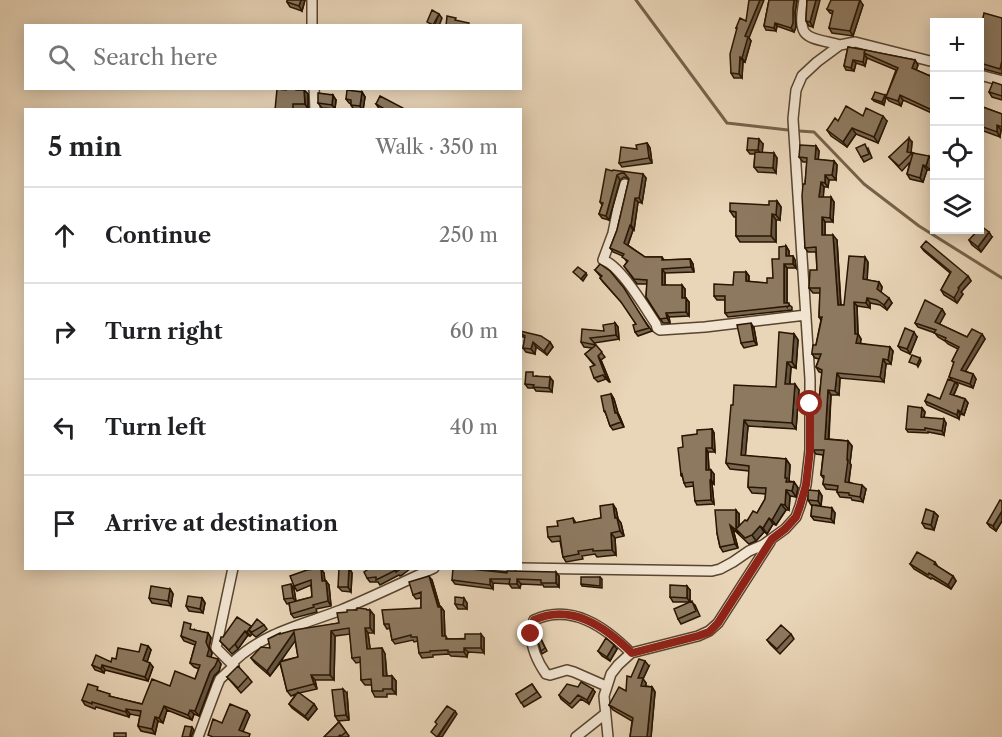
<!DOCTYPE html>
<meta charset="utf-8">
<style>
:root{--surface:#fff;--page:#f2f2f2;--text:#202124;--muted:#757577;--line:#e0e0e0}
body{margin:0;font-family:"Libre Caslon Text",serif;background:var(--page);color:var(--text)}
.controls{position:absolute;right:18px;top:18px;display:grid;overflow:hidden;border-radius:0px;box-shadow:0 3px 15px #0003}
.controls button{width:54px;height:54px;display:grid;place-items:center;padding:0;border:0;border-bottom:2px solid var(--line);background:var(--surface);color:var(--text);font:30px sans-serif}
.stop{position:absolute;width:18px;height:18px;margin:-14px;border:4px solid #8f2418;border-radius:50%;background:#fff}
.stop.end{background:#8f2418;border-color:#fff;box-shadow:0 2px 6px #0008}
.list{margin:0;padding:0;list-style:none}
h2{display:flex;justify-content:space-between;align-items:center;height:78px;margin:0;padding:0 24px;font-size:26px}
h2 small{font-size:20px;font-weight:400;color:var(--muted)}
.list li{display:grid;grid-template-columns:39px 1fr auto;gap:18px;align-items:center;box-sizing:border-box;height:96px;padding:0 24px;border-top:2px solid var(--line)}
.list b{display:block;font-size:22px;white-space:nowrap}
.list em{font-size:20px;font-style:normal;color:var(--muted)}
.icon{flex:none;width:33px;height:33px;fill:none;stroke:currentColor;stroke-width:2;stroke-linecap:round;stroke-linejoin:round}
.map{position:relative;flex:none;width:1002px;height:737px;overflow:hidden}
.search{position:absolute;background:var(--surface);box-shadow:0 3px 15px #0003;left:24px;top:24px;width:498px;height:66px;display:flex;align-items:center;gap:15px;box-sizing:border-box;padding:0 21px;border-radius:0px;color:var(--muted);font-size:22px}
.panel{position:absolute;background:var(--surface);box-shadow:0 3px 15px #0003;left:24px;top:108px;width:498px;height:462px;border-radius:0px}
.map>svg:first-child{display:block}
.lines{fill:none;stroke-linecap:round;stroke-linejoin:round}
.stream{stroke:#756149;stroke-width:3}
.minor-casing{stroke:#59452e;stroke-width:12}
.minor{stroke:#f1e4d1;stroke-width:9}
.wall{fill:#796853;stroke:#291500;stroke-width:1.5;fill-rule:evenodd}
.shaded-wall{fill:#635543;stroke:#291500;stroke-width:1.5}
.building{fill:#8d7960;stroke:#291500;stroke-width:1.5}
.route{stroke:#8f2418;stroke-width:8}
</style>
<div class="map">
<svg width="1002" height="737" viewBox="0 0 1002 737">
<rect width="100%" height="100%" fill="#e9d5b8"/>
<filter id="stains"><feTurbulence type="fractalNoise" baseFrequency=".00333" numOctaves="4"/><feColorMatrix values="0 0 0 0 .2 0 0 0 0 .09 0 0 0 0 .02 0 0 0 .5 -.17"/></filter>
<radialGradient id="worn" r=".72"><stop offset=".6" stop-color="#630" stop-opacity="0"/><stop offset="1" stop-color="#630" stop-opacity=".3"/></radialGradient>
<g class="lines">
<path class="stream" d="M636,0L727,123L788,130
M799,131L814,132L864,184L919,226L1002,278"/>
<defs>
<path id="minor" d="M312,0V26
M804,0C797,40 805,36 840,45
M980,75L1002,81
M314,88L315,110
M625,184L618,208L613,233L603,260C621,266 645,308 656,324L657,328L660,330L705,327L806,315
M233,568L216,648L234,666
M520,568L712,571L720,569L733,562L749,551L763,545L785,529L796,517L800,506L806,485L810,450V379L793,119L796,90L802,76L817,62L840,45L855,42L934,62
M606,686L574,672L567,670L550,675L546,674C535,658 527,639 534,620C572,603 605,627 631,653
M198,737L217,686L220,679L234,666L233,662C265,632 302,625 341,610C372,597 403,582 434,568
M576,737L605,714
M608,737L604,696L611,674L618,665L631,653L698,636L709,631L718,623L770,542"/>
</defs>
<use href="#minor" class="minor-casing"/>
<use href="#minor" class="minor"/>
</g>
<path class="wall" d="M305,0L302,11L290,7L287,2Z
M769,0H797L795,13L796,27L794,32L777,26L776,31L766,30L764,26Z
M807,0L813,27L809,26L806,21Z
M863,5L853,36L832,33L829,28L833,14L830,13L827,9Z
M1002,18V74L980,68V32Z
M746,21L749,38L751,41L745,62L743,61L742,78H734L731,73L737,30L736,28Z
M848,47L915,60L918,65L916,70L930,76L934,66V114L903,100L901,106L889,101L886,97L884,105L874,101L872,99L885,95L886,97L896,70L867,58L865,66L856,63L854,71L846,70L844,66Z
M1002,85V100L992,97L989,92Z
M286,88H300V90H304L308,94V109L275,110Z
M362,92L365,97L363,110H354L351,105V104L349,103L346,99Z
M336,100L335,109L322,108L318,103Z
M376,104L404,110H380Z
M980,106L1002,114V130H1001L1000,137L981,130L980,134Z
M838,121H887L878,143L856,134L847,147L831,136L827,130Z
M912,142L911,152L932,161L930,170H927L923,182L910,179L907,174L910,162L902,171L889,157Z
M647,143L650,148L652,163L622,167L619,163L637,149Z
M763,144L762,153L777,158L776,173L758,172L754,167L755,154H750L747,150Z
M816,146L819,151L818,160L834,161L837,165L836,180H829L828,187H824L823,197L834,202L833,222H825V235L837,240L841,305H844L868,262L867,280L879,282L882,287L881,292L892,303L887,310L880,305L870,303V308L857,306L858,334L861,339L860,343L893,351L891,364H886L884,382L840,378L839,395H831L829,439L848,441L852,446L850,463L851,465L849,482L866,489L863,502L852,500L851,498L840,497L837,492V490L826,489L823,484L824,479L821,475L823,455L816,454L813,450L822,373L819,372L816,367L819,359L815,358L812,354L816,345L821,320L819,317L820,293H813L809,288L817,270L816,252H808L805,248V184L807,162H803L799,157Z
M868,148L872,158L864,162L861,157Z
M612,171L646,178L642,203L638,202L634,230H633L628,245L645,257H662L664,260L690,259L693,264L694,272L665,273V285L685,289V298L689,302V316L669,317L670,323H663L646,297L647,284H637L624,266L627,262L623,256L613,252L610,248L617,230L629,179L627,178L624,177L620,180L609,220L602,218L599,214L602,205L600,202Z
M777,201L781,207L780,220H776V242H740L736,236V217H734L730,211L769,205Z
M992,237L981,252L972,245L969,240Z
M786,246L789,251V256H793L795,260L796,268H787V303L792,307V310L728,317L725,313V300H717L714,296L733,285L746,272L749,276V282L767,283L773,278L779,259Z
M921,247L968,276L971,281L961,292L963,294L957,303L944,295L941,290L950,273L924,251Z
M595,270L610,271L652,331L638,336L635,332L636,324L623,304L603,282L600,278L601,277Z
M942,309L945,314L939,324L967,337L982,334L985,339L965,371L973,374L976,379L973,388L956,382L958,385L954,395L965,399L968,403L964,415L960,414L959,419L927,405L925,401L940,399L952,380L949,377L954,363L952,361L958,349L948,344L945,341L938,337L935,333L918,327L915,323Z
M615,323L618,327L619,339L594,343L605,357L601,360L610,382H609L606,379L598,382L594,378V365L585,354L592,348L584,347L581,342L604,331Z
M754,328L757,345L744,348L741,343Z
M520,331L550,342L553,347L547,355L536,347L535,354L526,352L523,348L525,338L520,335Z
M794,334L798,340L796,368L791,367L790,384L799,390L796,429L748,426L745,456L786,459L790,465L789,481L794,482L798,488L796,497L790,496L789,510H786L776,525L773,524L767,534L764,532L756,541L749,544L733,529L738,548L723,552L720,547L717,533L739,514V526L757,513L765,499L766,494L752,493L748,487L749,471L730,469L726,463L733,405L776,387Z
M917,337L910,354L901,350L898,346Z
M536,376L553,381L552,392L536,391L534,388H528L525,384Z
M611,394L614,399L618,413L620,417L624,427L613,430L610,426L606,414L604,411Z
M922,408L925,412L924,418L946,423L944,435L928,432V433L908,432L906,429Z
M712,429L714,433L715,452H708L709,470L714,474V484H712L714,504L697,505L695,501L694,486L686,487L684,483L683,478L681,475L697,434Z
M819,491L822,496L821,506L815,505L835,513L834,523L814,520L811,516L812,505H811L808,500Z
M1002,501V521L996,531L990,527L987,523Z
M616,509L618,519L621,523L624,536L615,538L616,555L597,557L595,554L582,556L583,559L566,562L563,557L560,541L552,542L548,537L558,526L573,518L576,523L601,518Z
M934,512L938,516L934,530L925,528L922,523Z
M935,562L938,567L953,576L956,581L951,589L932,578L931,579L914,569L910,564Z
M349,568L352,573L351,592L342,591L338,587Z
M370,568H411L402,575L400,576L399,575L380,585L378,582H370L367,578Z
M473,569L559,576V587H544L543,585L521,584L520,588H512L509,584L493,583V589L455,584L452,580Z
M324,573L325,581H326L329,585L331,606L316,609L317,612L294,618L291,614L289,603L287,604L284,599L294,589L296,601L312,597L311,585L297,591L294,586Z
M600,577L602,579V588L582,586L581,584Z
M432,580L440,607H441L444,611L445,636L448,639L484,638V653L468,652L467,657L451,656L449,654L433,655V657L422,658L419,653L418,641L414,642L413,640L395,644L392,640L390,628L387,629L384,624L421,608V598L416,599L413,595Z
M170,589L173,594L171,606L152,603L149,598Z
M690,590V601L695,605L700,616L681,624L678,619L689,602H673L670,597Z
M202,598L205,603L203,613L189,611L186,606Z
M467,603V609H458L455,604Z
M368,610L374,615V633H368L370,649L382,648L385,654L387,676H392L396,681V694H387V697H375L372,691V685H365L361,680V662L356,663L352,658L350,634L335,636L334,680H315L317,689L299,693L314,704L317,709L308,720L292,708L289,704L296,694L291,696L287,691L280,663L270,676L255,663L251,658L270,648L281,634L339,623ZM295,640L298,657L281,661Z
M264,625L267,629L256,637L252,634L250,636L248,635L238,649L232,654L220,641L252,627Z
M195,629L194,630L208,633L211,638L209,647L212,653L211,657L221,664L219,671L214,676L199,716L194,714L192,720L167,710L163,723L158,721L155,734L141,731L138,726L140,716L130,714L129,717L96,707L95,709L85,705L82,700L100,691L112,697L142,704L170,686L195,679L199,669L194,667L190,663L195,645L184,641L181,636Z
M537,631L547,651L542,654L541,651Z
M791,634L794,639L780,654L770,644L767,640Z
M148,646L151,650L147,662L153,667L148,681L105,670L104,673L95,670L92,665L111,662L116,659L139,652Z
M617,649L610,661L602,656L598,651Z
M649,666L643,679L646,683V686L652,687L655,692L651,737H630L632,721L613,710L609,705L626,691L631,677Z
M227,677H248L252,682L241,693Z
M532,684L541,697L524,707L516,694Z
M595,692L589,704L581,699L572,708L561,699L559,695Z
M347,693L349,720L338,721L335,716Z
M339,722L349,736L347,737H324Z"/>
<path class="shaded-wall" d="M301,0H305L302,11L299,6Z
M760,0H764L749,38L751,41L745,62L742,58L745,36Z
M794,0H797L795,13L796,27L794,32L791,28Z
M816,0H820L813,27L810,22Z
M860,0L863,5L853,36L850,31Z
M439,14L442,18L439,26H434Z
M775,23L777,26L776,31L774,28Z
M864,54L867,58L865,66L863,62Z
M740,57L743,61L742,78L739,74Z
M853,60L856,63L854,71L851,68Z
M915,60L918,65L915,73L912,68Z
M304,90L308,94V109L305,104Z
M362,92L365,97L363,110H362L360,106Z
M333,95L336,100L335,109L332,105Z
M885,95L886,97L884,105L882,102Z
M900,95L903,100L901,106L898,101Z
M883,116L887,121L878,143L874,137Z
M997,125L1001,130L1000,137L997,132Z
M852,128L856,134L847,147L843,142Z
M909,138L912,142L911,154L907,152Z
M759,139L763,144L762,155L758,150Z
M647,143L650,148L652,163L649,158Z
M816,146L819,151L818,164L815,159Z
M774,153L777,158L776,173L773,168Z
M929,156L932,161L930,170L926,166Z
M834,161L837,165L836,180L832,175Z
M923,165L927,170L923,182L920,178Z
M643,174L646,178L642,203L639,198Z
M617,175L620,180L609,220L606,216Z
M825,175L829,180L828,187L825,183Z
M821,182L824,187L823,202L819,197Z
M831,197L834,202L833,222L830,218Z
M635,198L638,202L634,230L631,225Z
M777,201L781,207L780,220L776,215Z
M772,214L776,220V242L771,236Z
M822,217L825,222V239L822,235Z
M630,225L633,230L627,247L624,243Z
M989,232L992,237L981,252L978,247Z
M833,235L837,240L841,310L838,305Z
M786,246L789,251V260L786,256Z
M793,256L795,260L796,268L793,264Z
M865,257L868,262L867,284L863,279Z
M690,259L693,264L694,272L691,267Z
M784,264L787,268V307L784,303Z
M662,269L665,273V289L662,285Z
M746,272L749,276L748,286L746,281Z
M586,273L587,275L583,281L581,279Z
M968,276L971,281L961,292L963,294L957,303L954,298L958,288Z
M879,282L882,287L881,293L877,289Z
M682,285L685,289V302L682,298Z
M686,298L689,302V316L686,312Z
M867,298L870,303V308L866,303Z
M889,298L892,303L887,310L884,305Z
M854,302L857,306L858,334L861,339L860,347L856,343L855,334Z
M942,309L945,314L938,327L935,322Z
M666,313L669,317L670,323L667,318Z
M615,323L618,327L619,339L616,335Z
M751,323L754,328L757,345L754,341Z
M914,332L917,337L910,354L907,349Z
M794,334L798,340L796,368L792,362Z
M982,334L985,339L964,374L961,370Z
M533,342L536,347L535,354L531,349Z
M550,342L553,347L547,355L544,351Z
M890,347L893,351L891,364L888,360Z
M598,356L601,360L610,382L606,377Z
M920,358L921,361L918,367L917,365Z
M883,359L886,364L884,382L880,377Z
M787,362L791,367L789,390L785,384Z
M837,373L840,378L839,395L835,391Z
M973,374L976,379L973,388L970,384Z
M550,377L553,381L552,392L549,388Z
M955,382L958,385L952,398L950,394Z
M795,384L799,390L796,429L792,423Z
M828,390L831,395L828,444L825,439Z
M611,394L614,399L618,413L620,417L624,427L615,413Z
M965,399L968,403L964,415L961,412Z
M922,408L925,412L923,421L921,417Z
M958,410L960,414L959,419L957,415Z
M944,419L946,423L944,435L942,431Z
M744,420L748,426L745,461L741,455Z
M712,429L714,433L715,452L712,448Z
M848,441L852,446L850,463L851,465L848,486L845,482Z
M706,448L708,452L709,473L706,470Z
M786,459L790,465L789,481L791,484L790,488L785,478Z
M711,470L714,474V484L711,480Z
M710,480L712,484L714,504L711,500Z
M794,482L798,488L796,497L792,491Z
M862,485L866,489L863,502L860,497Z
M786,490L790,496L789,510L785,505Z
M819,491L822,496L821,506L818,501Z
M613,504L616,509L618,519L621,523L624,536L620,531L615,518Z
M781,504L786,510L776,525L772,520Z
M832,508L835,513L834,523L831,519Z
M736,510L739,514V532L736,529L739,534L736,530Z
M1002,511V521L996,531L993,526Z
M934,512L938,516L934,530L931,525Z
M769,518L773,524L767,534L763,528Z
M730,525L733,529L738,548L735,544Z
M760,526L764,532L756,541L752,535Z
M611,533L615,538L616,555L612,550Z
M321,568L324,573L325,585L322,581Z
M349,568L352,573L351,592L348,587Z
M556,572L559,576V587L556,583Z
M429,576L432,580L441,611L438,607Z
M953,576L956,581L951,589L948,585Z
M490,579L493,583V589L490,585Z
M517,579L521,584L520,588L517,584Z
M326,581L329,585L331,606L328,601Z
M291,584L294,589L296,602L293,598Z
M687,586L690,590V602L687,598Z
M170,589L173,594L171,606L168,601Z
M202,598L205,603L203,613L200,609Z
M464,598L467,603V609L463,605Z
M441,607L444,611L445,641L442,636Z
M366,609L370,614V610L374,615V633L370,628Z
M251,626L254,630H249L252,634L250,636L247,632Z
M365,628L368,633L371,655L367,649Z
M245,631L248,635L238,649L235,644Z
M331,631L335,636L334,680L330,675Z
M294,632L298,637L270,676L267,671Z
M208,633L211,638L209,647L212,653L210,661L207,656L206,642Z
M481,634L484,638V653L481,648Z
M614,645L617,649L610,661L607,657Z
M148,646L151,650L146,665L143,660Z
M382,648L385,654L387,681L383,676Z
M464,648L468,652L467,657L464,652Z
M218,659L221,664L219,671L214,676L199,716L195,711L210,672Z
M645,661L649,666L643,679L646,683L645,691L641,686L638,678Z
M150,663L153,667L148,681L145,677Z
M102,665L105,670L104,673L101,669Z
M311,675L315,680L317,689L314,684Z
M392,676L396,681V694L392,689Z
M652,687L655,692L651,737H647Z
M343,689L347,693L349,720L346,715Z
M593,689L595,692L589,704L587,700Z
M314,704L317,709L308,720L305,716Z
M164,706L167,710L163,723L159,718Z
M126,709L130,714L129,717L126,712Z
M190,710L194,714L192,720L188,715Z
M247,711L250,715L242,734L239,730Z
M455,711L457,714L442,737H438Z
M155,717L158,721L155,734L152,729Z
M192,727L194,730L191,737H190V735Z"/>
<path class="building" d="M287,0H301L299,6L287,2Z
M749,0H760L745,36L748,37L742,58L740,57L739,74L731,73L730,54L737,28H736L740,18L746,21Z
M769,0H794L793,9V23L791,28L775,23L774,28L764,26Z
M807,0H816L810,22L806,21V18Z
M831,0H860L850,31L829,28L833,11L827,9Z
M432,10L439,14L433,25L427,22Z
M984,13L1002,18V61L1000,69L980,63V32Z
M447,16L456,18L455,20L469,23L468,26H446Z
M848,47L865,50L863,62L853,60L851,68L844,66Z
M865,50L915,60L912,68L930,76L934,66V111L900,95L898,101L886,97L898,68L864,53Z
M993,82L1002,85V96L989,92Z
M286,88H296V90H304L305,104H293V110H275L277,89L286,90Z
M347,90L362,92L360,106L351,105V100L346,99Z
M875,92L885,95L882,102L872,99Z
M318,93L333,95L332,105L318,103Z
M380,96L403,108L402,110H386L376,104Z
M846,106L863,116L866,108L883,116L874,137L852,128L843,142L827,130L835,118L838,121Z
M980,106L1002,114V127L997,125V132L980,126Z
M748,138L759,139L758,150H747Z
M909,138L907,152L912,153L899,166L889,157Z
M647,143L649,158L619,163L621,147L637,149L636,145Z
M865,144L869,154L861,157L856,148Z
M800,145L816,146L815,159L834,161L832,175H825V183L821,182L819,197H831L830,218L822,217V235H833L838,305H844L849,256L865,257L863,279L879,282L877,289L889,298L884,305L877,300L867,298L866,303L854,302L855,334H858L856,343L890,347L888,360L883,359L880,377L837,373L835,391L828,390L825,439L848,441L847,460H848L845,482L862,485L860,497L849,495V493L837,492L838,486L823,484L824,476L821,475L824,450H813V400L819,401L822,370L816,367L821,354H812V352L813,345H816L822,317H819L820,288H809L810,270H817L816,247L805,248L802,196L803,184H805L807,158L799,157Z
M755,152L774,153L773,168L754,167Z
M913,153L929,156L926,166L923,165L920,178L907,174Z
M606,169L612,171L613,170L643,174L639,198H635L631,225H630L624,243L645,257H662V260L690,259L691,267L662,269V285H682V298H686V312L666,313L667,318L660,319L646,297L647,280L634,279L624,266L628,261L622,257L624,254L610,248L617,230L629,179L624,173H621L617,175L606,216L599,214L603,203L600,202Z
M769,201H777L776,215L772,214L771,236H736V212L730,211V203L769,205Z
M981,226L989,232L978,247L969,240L978,230H980Z
M926,241L968,276L958,288L959,289L954,298L941,290L951,272L921,247Z
M786,246V256H793V264H784V303H789V306L725,313V296H714V284L733,285L734,272H746V281L767,283V278H773L772,259H779V247Z
M600,264L610,271L624,288L649,328L635,332L633,325L636,324L621,302L600,278L602,276L595,270Z
M578,267L586,273L581,279L573,272Z
M925,300L942,309L935,322L967,337L972,329L982,334L961,370L973,374L970,384L949,377L954,362L952,361L959,347L945,340L946,338L934,333L936,330L915,323Z
M615,323L616,335L590,338L596,345L581,342L582,329L604,331L603,325Z
M751,323L754,341L741,343L737,325Z
M905,328L914,332L907,349L898,346Z
M520,331L541,336L550,342L544,351L533,342L531,349L523,348L525,336L520,333Z
M779,332L794,334L792,362H787L785,384H795L792,423L744,420L741,455L786,459L785,478H787L786,482H794L792,491L786,490L785,505L781,504L772,520L769,518L763,528L760,526L752,535L745,538L736,529L745,520L747,521L753,511L757,513L765,499L766,488L748,487L749,466L726,463L731,405H733L734,385L776,387Z
M596,345L602,352L598,356L606,377L605,378L603,375L594,378L590,367L595,365L585,354Z
M912,355L920,358L917,365L909,362Z
M526,372H533V376L550,377L549,388L533,387L534,385L525,384Z
M948,379L955,382L950,394L965,399L961,412L958,410L957,415L925,401L928,394L940,399Z
M611,394L615,413H617L621,422L610,426L605,411H604L601,396Z
M908,406L922,408L921,417L944,419L942,431L925,428V430L906,429Z
M712,429V448H706V470H711V480H710L711,500L695,501L693,482L684,483L682,474L681,475L678,448L683,447L682,436L697,434V430Z
M808,490L819,491L818,501L808,500Z
M1000,500L1002,501V511L993,526L987,523Z
M613,504L615,518H617L620,531L611,533L612,550L593,551V549L578,551L579,554L563,557L560,536L548,537L547,527L558,526L557,521L573,518L574,523L601,518L600,506Z
M812,505L832,508L831,519L811,516Z
M926,509L934,512L931,525L922,523Z
M715,510H736V530L730,525L735,544L720,547L717,533Z
M917,552L935,562L934,564L953,576L948,585L929,573L928,575L910,564Z
M321,568L322,581H326L328,601L313,605L314,607L291,614L289,603L312,597L311,580L294,586L290,576L307,570Z
M339,568H349L348,587H338Z
M370,568H402L396,572V570L376,580V577L367,578L364,572Z
M453,568H471V569L507,573V571L556,572V583H541V580L517,579V584H509L510,579H490V585L452,580Z
M429,576L438,607H441L442,636H446V639H465V634H481V648H464V652H448V650L430,651V652L419,653L417,637H411V635L392,640L389,624H384L382,610L421,608V592L413,595L409,582Z
M581,577H600V586L581,584Z
M291,584L293,598L284,599L282,586Z
M670,585L687,586V598L670,597Z
M151,586L170,589L168,601L149,598Z
M188,596L202,598L200,609L186,606Z
M455,597L464,598L463,605L455,604Z
M692,601L696,611L678,619L674,609Z
M357,608L366,609L367,610H370V628H365L367,649L382,648L383,676H392V689H383V691H372L371,679L361,680L360,657L352,658L349,628L331,631L330,675H311L314,684L287,691L280,662L298,657L294,632L267,671L251,658L261,647L270,648L268,639L280,633V634L294,630L339,623L337,613L347,612V610H357Z
M237,617L251,626L247,632L245,631L235,644L229,650L220,641L221,637H223Z
M257,619L264,625L252,632L249,630Z
M184,622L191,624L190,629L208,633L206,642L209,649L207,656L218,659L215,666L210,672L195,711L190,710L188,715L164,706L159,718L155,717L152,729L138,726L141,711L126,709V712L92,702V704L82,700L88,684L98,687L97,690L110,694L109,696L142,704L152,679L170,686L175,671L195,679L200,665L190,663L196,642L181,636Z
M781,625L791,634L777,649L767,640Z
M537,631L545,648L541,651L537,638Z
M606,638L614,645L607,657L598,651Z
M141,644L148,646L143,660L150,663L145,677L102,665L101,669L92,665L96,655L111,662L112,658L116,659L118,648L139,652Z
M639,659L645,661L638,678H643L641,686L652,687L647,737H630L633,718L609,705L619,687L626,691L627,676L631,677Z
M238,666L248,677L238,688L227,677Z
M581,682L593,689L587,700L578,695L570,704L559,695L567,684L578,687Z
M532,684L537,692L521,703L516,694Z
M343,689L346,715L335,716L332,690Z
M298,692L314,704L305,716L289,704Z
M230,704L247,711L239,730L250,734L249,737H213L208,735L213,719L222,723Z
M447,706L455,711L437,737L431,732L437,724L435,722Z
M339,722L346,732L341,736L340,735L338,737H324Z
M185,726L192,727L190,735V737H182Z
M114,733H126V737H114Z"/>
<g class="lines">
<path class="route" d="M531,634L534,620C572,603 605,627 632,653L698,636L709,632L718,623L772,539L785,529L796,517L800,506L806,485L810,450V404"/>
</g>
<rect width="100%" height="100%" filter="url(#stains)"/>
<rect width="100%" height="100%" fill="url(#worn)"/>
</svg>
<div class="controls">
<button>+</button>
<button>−</button>
<button><svg class="icon" aria-label="locate" viewBox="0 0 24 24"><circle cx="12" cy="12" r="6"/><path d="M12 2v4M12 18v4M2 12h4M18 12h4"/></svg></button>
<button><svg class="icon" aria-label="layers" viewBox="0 0 24 24"><path d="M12 4l9 5-9 5-9-5zM3 14l9 5 9-5"/></svg></button>
</div>
<div class="stop" style="left:810px;top:404px"></div>
<div class="stop end" style="left:531px;top:634px"></div>
<div class="search"><svg class="icon" aria-label="search" viewBox="0 0 24 24"><circle cx="10" cy="10" r="6"/><path d="M15 15l6 6"/></svg>Search here</div>
<section class="panel">
<h2>5 min<small>Walk · 350 m</small></h2>
<ul class="list">
<li><svg class="icon" aria-label="ahead" viewBox="0 0 24 24"><path d="M12 20V5M6 11l6-6 6 6"/></svg><div><b>Continue</b></div><em>250 m</em></li>
<li><svg class="icon" aria-label="right" viewBox="0 0 24 24"><path d="M7 20v-9h11M14 6l5 5-5 5"/></svg><div><b>Turn right</b></div><em>60 m</em></li>
<li><svg class="icon" aria-label="left" viewBox="0 0 24 24"><path d="M17 20v-9H6M10 6l-5 5 5 5"/></svg><div><b>Turn left</b></div><em>40 m</em></li>
<li><svg class="icon" aria-label="arrive" viewBox="0 0 24 24"><path d="M6 21V4h12l-3 4 3 4H6"/></svg><div><b>Arrive at destination</b></div></li>
</ul>
</section>
</div>
